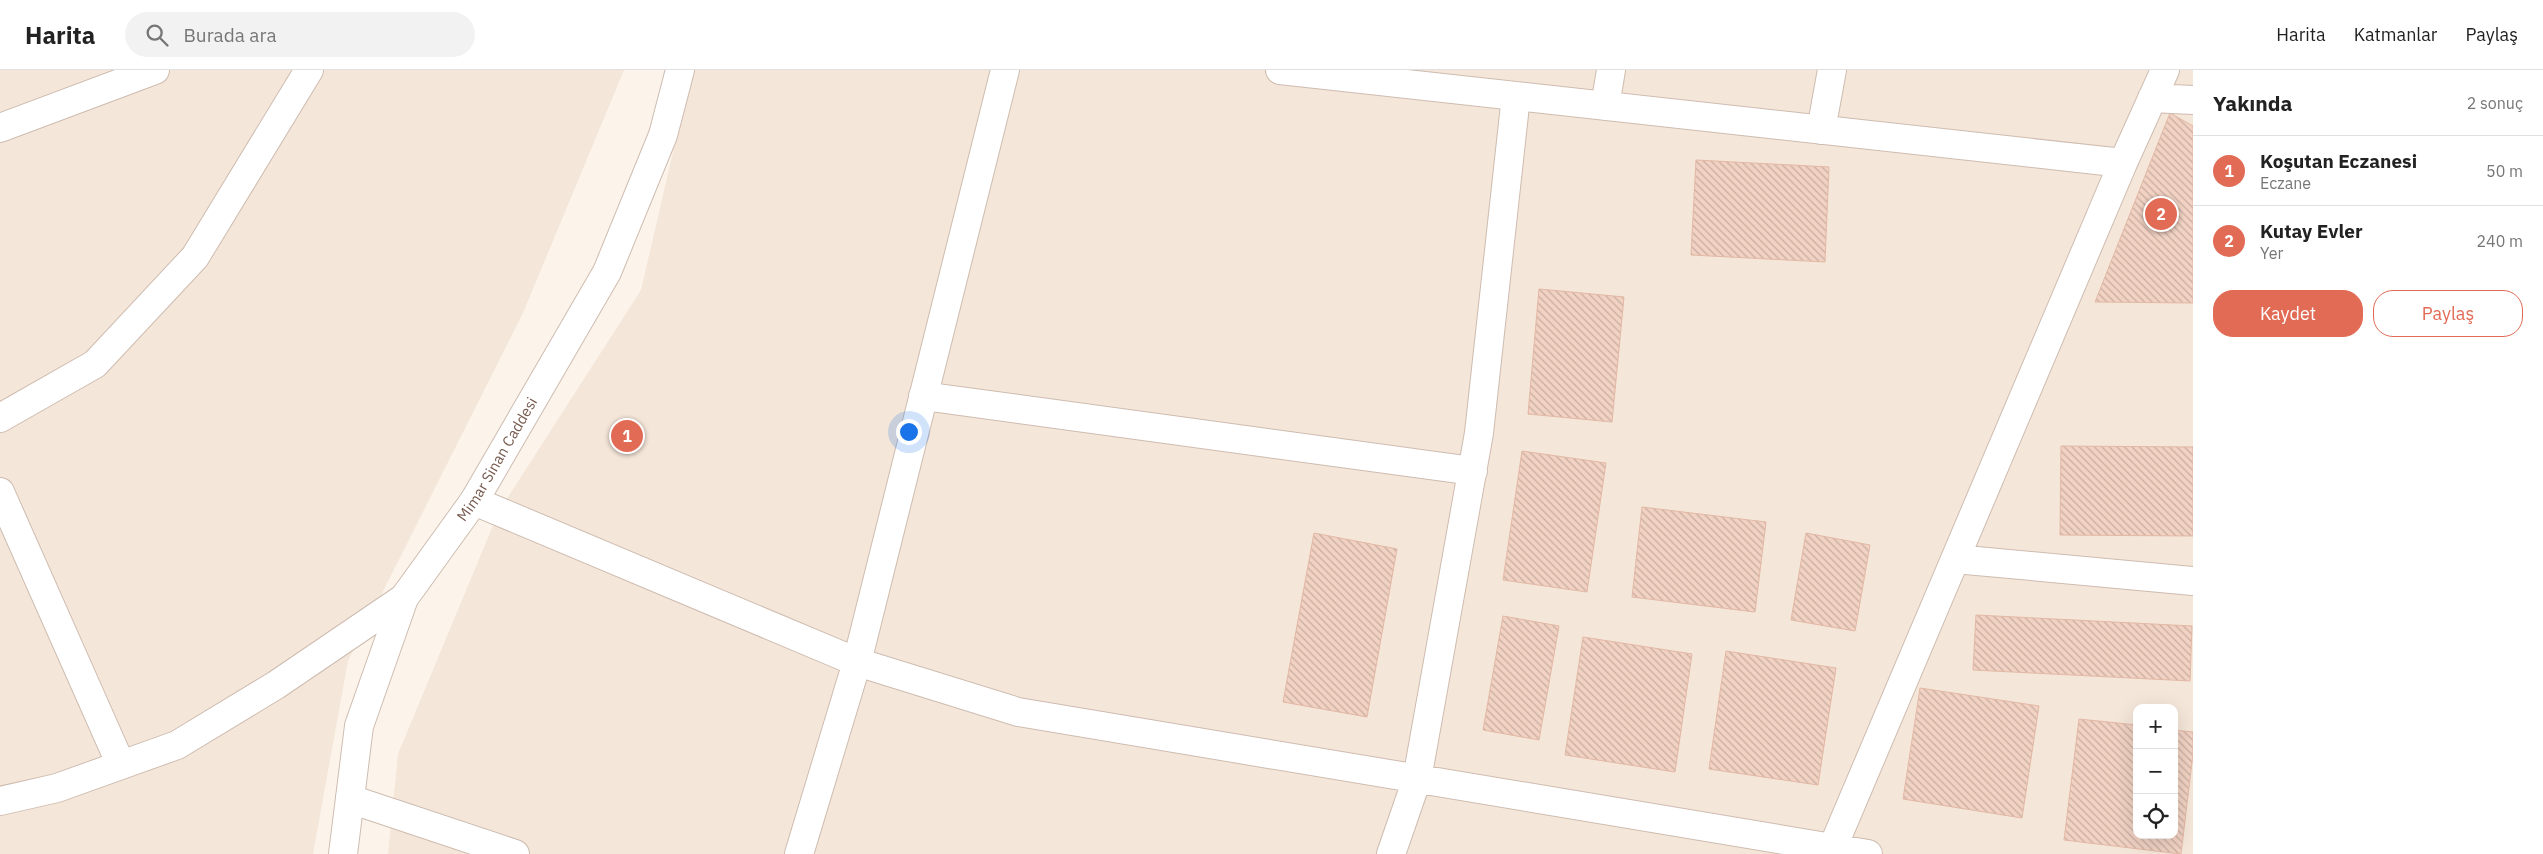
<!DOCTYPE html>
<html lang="tr">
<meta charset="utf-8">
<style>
:root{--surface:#fff;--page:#f2f2f2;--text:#222;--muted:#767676;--line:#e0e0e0;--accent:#e16b55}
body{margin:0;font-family:"IBM Plex Sans",sans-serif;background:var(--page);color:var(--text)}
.controls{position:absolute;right:15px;bottom:15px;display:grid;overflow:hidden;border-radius:10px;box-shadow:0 5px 20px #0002}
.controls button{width:45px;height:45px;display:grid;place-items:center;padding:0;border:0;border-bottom:1px solid var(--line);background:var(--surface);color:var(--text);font:25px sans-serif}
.you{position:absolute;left:908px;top:361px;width:18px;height:18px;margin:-12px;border:4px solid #fff;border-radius:50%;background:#1a73e8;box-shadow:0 0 0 8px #1a73e833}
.badge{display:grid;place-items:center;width:32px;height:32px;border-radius:50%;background:var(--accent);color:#fff;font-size:16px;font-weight:700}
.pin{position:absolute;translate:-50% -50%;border:2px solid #fff;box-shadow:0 1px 5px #0006}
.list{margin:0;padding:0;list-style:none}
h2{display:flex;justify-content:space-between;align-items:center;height:65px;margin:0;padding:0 20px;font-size:21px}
h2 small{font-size:16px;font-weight:400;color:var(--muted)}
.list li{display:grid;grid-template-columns:32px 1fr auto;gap:15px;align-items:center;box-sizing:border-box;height:70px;padding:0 20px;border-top:1px solid var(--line)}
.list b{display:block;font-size:19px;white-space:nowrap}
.list p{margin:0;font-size:16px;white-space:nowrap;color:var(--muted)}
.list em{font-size:16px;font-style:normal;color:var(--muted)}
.actions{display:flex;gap:10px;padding:15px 20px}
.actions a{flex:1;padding:11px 0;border:1px solid var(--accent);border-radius:20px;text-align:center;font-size:18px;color:var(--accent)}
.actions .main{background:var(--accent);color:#fff}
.icon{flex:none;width:28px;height:28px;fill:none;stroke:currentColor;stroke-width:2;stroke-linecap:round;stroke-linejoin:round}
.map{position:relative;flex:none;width:2193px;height:784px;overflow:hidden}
header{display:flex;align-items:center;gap:30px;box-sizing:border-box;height:70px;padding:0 25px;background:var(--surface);border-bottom:1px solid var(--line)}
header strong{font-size:24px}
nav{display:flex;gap:28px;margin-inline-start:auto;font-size:18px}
.search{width:350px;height:45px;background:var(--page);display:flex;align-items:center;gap:12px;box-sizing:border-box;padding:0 18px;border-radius:28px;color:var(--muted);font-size:19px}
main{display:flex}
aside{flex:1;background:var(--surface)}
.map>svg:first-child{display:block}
.residential{fill:#f4e6d9;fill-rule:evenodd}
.building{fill:url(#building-back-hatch);stroke:#e3b8a4}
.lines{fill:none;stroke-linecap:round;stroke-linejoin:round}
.minor-casing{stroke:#cebcb0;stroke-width:30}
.tertiary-casing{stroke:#cebcb0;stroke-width:30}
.minor{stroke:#fff;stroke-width:28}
.tertiary{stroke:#fff;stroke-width:28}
.labels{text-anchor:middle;stroke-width:4.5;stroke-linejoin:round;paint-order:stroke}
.street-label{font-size:15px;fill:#775a4e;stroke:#fff9f2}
</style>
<header>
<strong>Harita</strong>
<div class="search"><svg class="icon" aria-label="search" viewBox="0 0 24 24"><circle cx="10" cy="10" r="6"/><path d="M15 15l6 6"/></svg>Burada ara</div>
<nav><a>Harita</a><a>Katmanlar</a><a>Paylaş</a></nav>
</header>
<main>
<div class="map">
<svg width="2193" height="784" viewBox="0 0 2193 784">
<defs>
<pattern id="building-back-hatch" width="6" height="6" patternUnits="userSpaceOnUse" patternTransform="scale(1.25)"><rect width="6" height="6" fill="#f1d2c3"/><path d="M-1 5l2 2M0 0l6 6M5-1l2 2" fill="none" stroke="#c8ada1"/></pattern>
</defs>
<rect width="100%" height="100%" fill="#fcf4eb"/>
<path class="residential" d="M0,0H624L523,243L348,591L313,784H0Z
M692,0H2193V784H388L398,684L499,441L641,220ZM2137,638H2174V765H2137Z"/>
<path class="building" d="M2170,43L2193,56V233L2095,232Z
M1696,90L1829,97L1825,192L1691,185Z
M1539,219L1624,227L1612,352L1528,344Z
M2061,376L2193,377V466L2060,465Z
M1522,381L1606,393L1587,522L1503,510Z
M1642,437L1766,452L1755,542L1632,527Z
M1314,463L1397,479L1367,647L1283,632Z
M1806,463L1870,475L1855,561L1791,550Z
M1976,545L2192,556L2190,611L1973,600Z
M1503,546L1559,556L1539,670L1483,660Z
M1583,567L1692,584L1675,702L1565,685Z
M1726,581L1836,598L1818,715L1709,699Z
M1920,618L2039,636L2022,748L1903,729Z
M2079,649L2137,655V765H2174V660L2193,662V684L2181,784L2064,770Z"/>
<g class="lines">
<defs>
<path id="minor" d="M1280,0L2123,93
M2152,28L2193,30
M1605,36L1611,0
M0,58L155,0
M1821,60L1832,0
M923,326L1473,401
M0,348L95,294L195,187L309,0
M0,422L121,695
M474,431L857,592L1018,642L1868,784
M1955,489L2193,511
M350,729L515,784
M0,731L57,718L177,675L276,615L404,528
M799,784L857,592L1005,0
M1391,784L1417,709L1479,363L1516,26
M1830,784L2123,93L2165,0"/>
<g id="tertiary">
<path id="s1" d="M343,784L359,656L404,528L474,431L607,202L663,65L680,0"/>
</g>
</defs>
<use href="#minor" class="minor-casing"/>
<use href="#tertiary" class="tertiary-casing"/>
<use href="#minor" class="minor"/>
<use href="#tertiary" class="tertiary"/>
</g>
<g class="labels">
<g class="street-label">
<text dy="5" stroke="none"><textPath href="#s1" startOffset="432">Mimar Sinan Caddesi</textPath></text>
</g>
</g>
</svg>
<div class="controls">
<button>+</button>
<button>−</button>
<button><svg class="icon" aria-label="locate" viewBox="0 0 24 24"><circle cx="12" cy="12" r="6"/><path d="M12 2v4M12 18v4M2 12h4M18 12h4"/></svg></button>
</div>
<div class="you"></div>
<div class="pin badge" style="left:627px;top:366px">1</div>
<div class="pin badge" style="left:2161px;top:144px">2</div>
</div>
<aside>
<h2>Yakında<small>2 sonuç</small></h2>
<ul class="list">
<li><span class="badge">1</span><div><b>Koşutan Eczanesi</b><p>Eczane</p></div><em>50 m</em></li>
<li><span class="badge">2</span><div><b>Kutay Evler</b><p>Yer</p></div><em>240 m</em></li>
</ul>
<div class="actions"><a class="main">Kaydet</a><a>Paylaş</a></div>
</aside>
</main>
